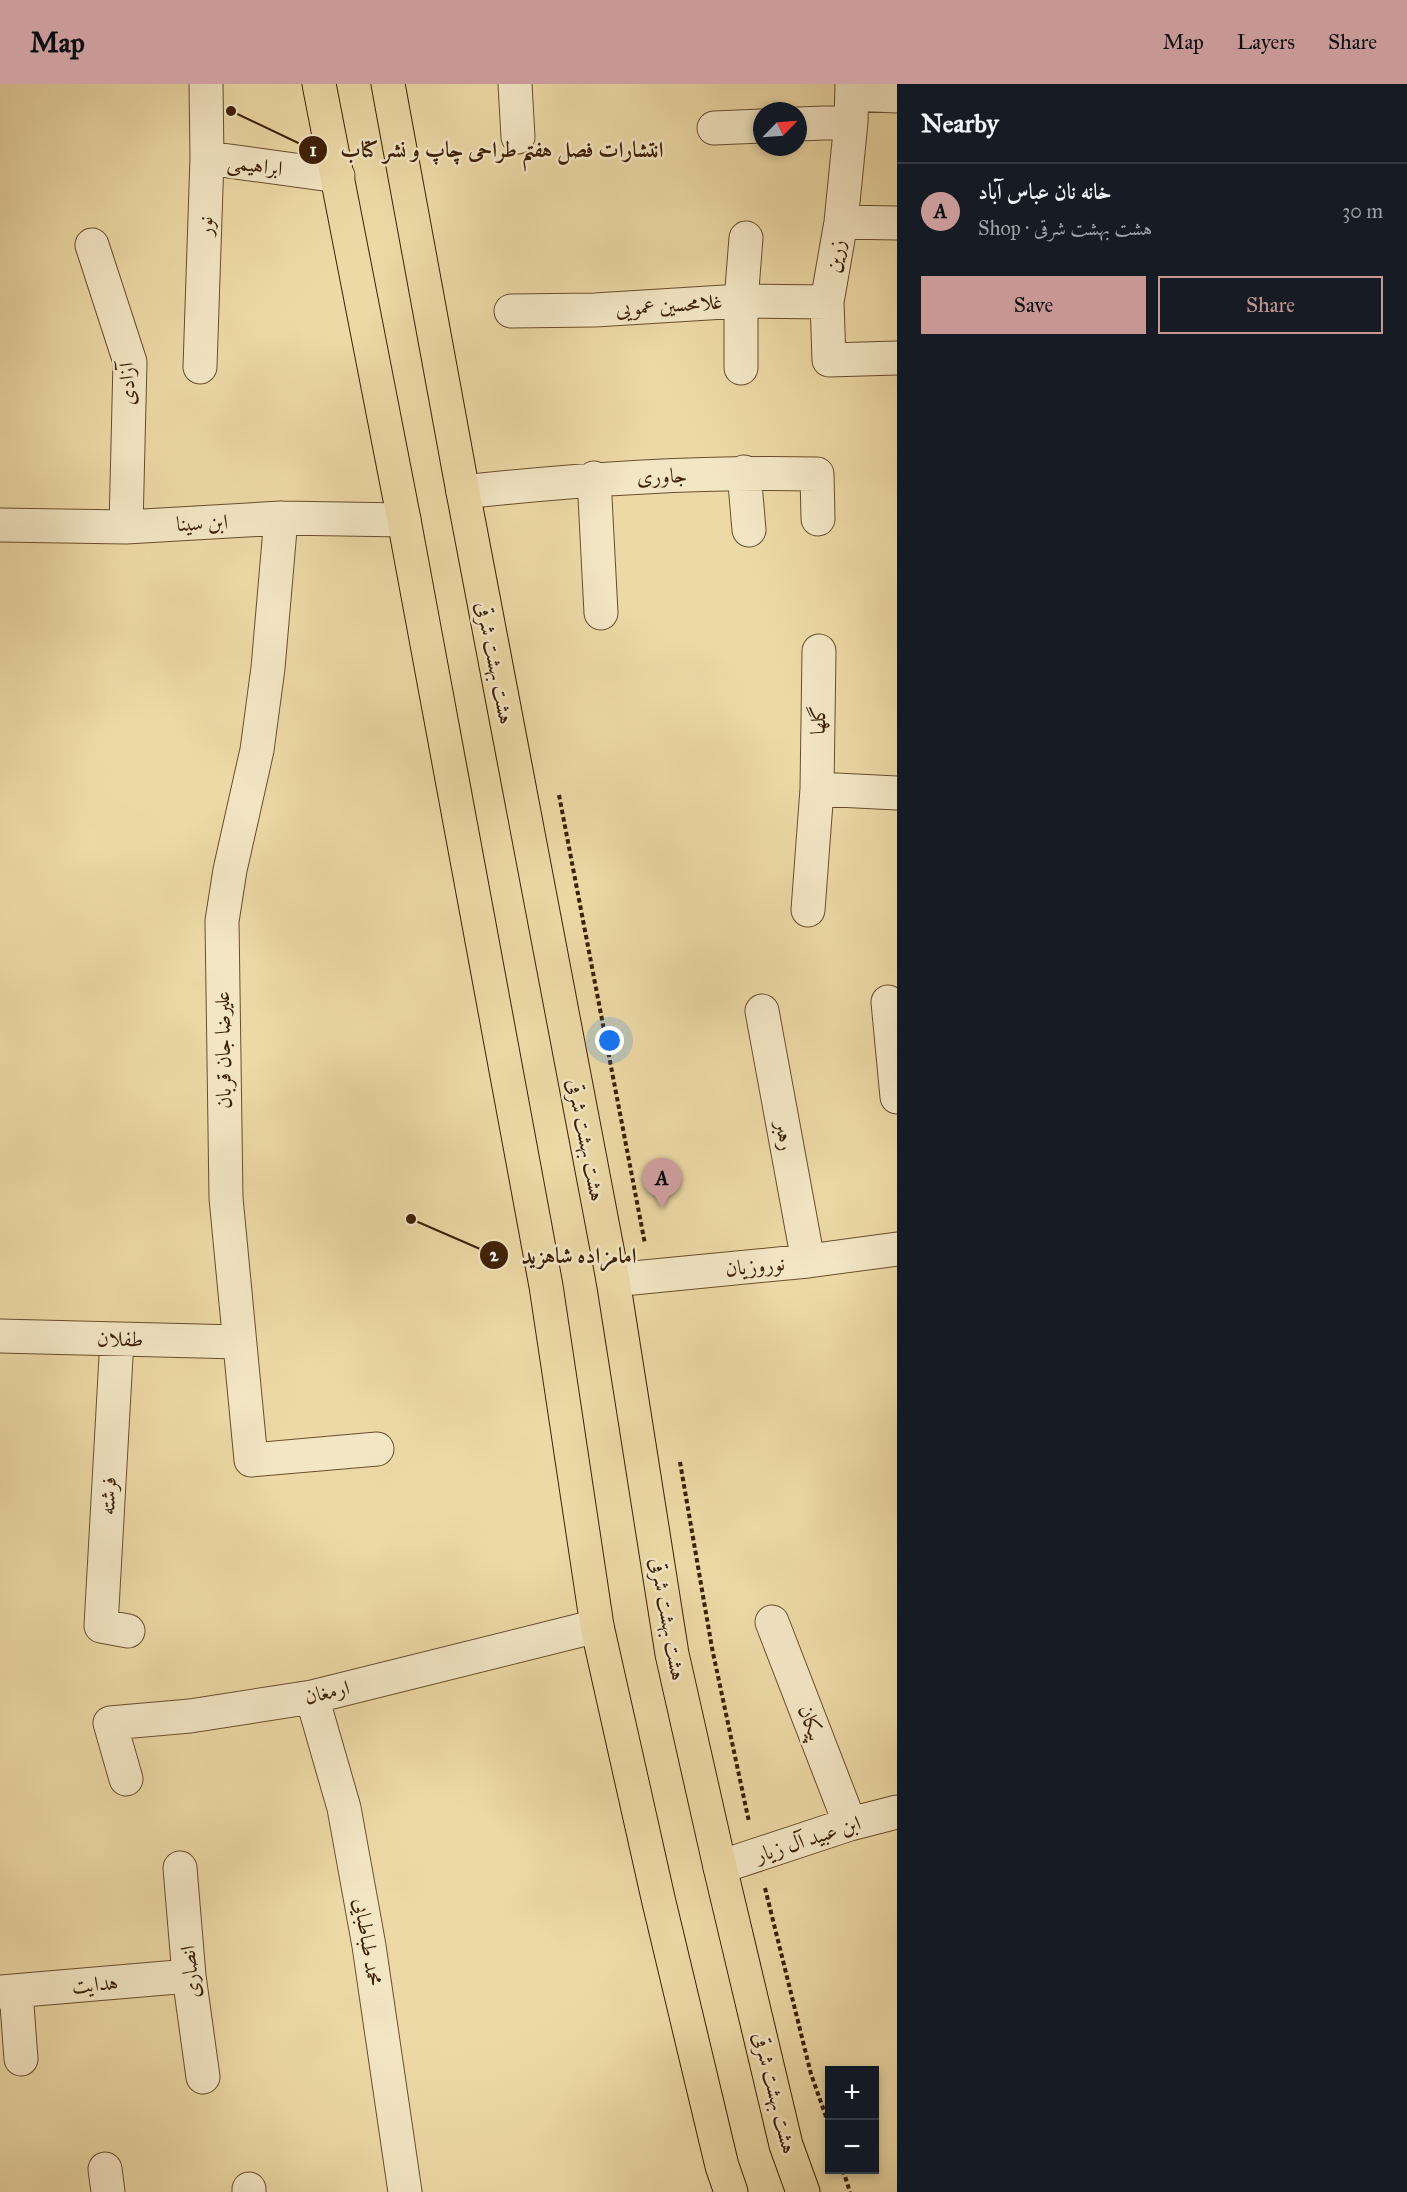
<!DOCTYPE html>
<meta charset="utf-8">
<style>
:root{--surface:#171b24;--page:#242831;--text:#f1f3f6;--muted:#9ea1a6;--line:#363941;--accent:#c59692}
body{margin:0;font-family:"IM FELL Great Primer",Amiri,serif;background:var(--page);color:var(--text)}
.controls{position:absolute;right:18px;bottom:18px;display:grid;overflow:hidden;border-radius:0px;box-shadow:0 3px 9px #0003}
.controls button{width:54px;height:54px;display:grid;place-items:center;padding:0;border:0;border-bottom:2px solid var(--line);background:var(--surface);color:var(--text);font:30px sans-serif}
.compass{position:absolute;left:753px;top:18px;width:54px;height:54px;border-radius:50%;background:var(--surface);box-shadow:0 3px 9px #0003;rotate:65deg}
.you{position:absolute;left:610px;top:957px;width:21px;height:21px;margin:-15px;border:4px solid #fff;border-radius:50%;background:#1a73e8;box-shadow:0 0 0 9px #1a73e833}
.badge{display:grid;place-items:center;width:39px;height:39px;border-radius:50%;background:var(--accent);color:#111;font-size:20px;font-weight:700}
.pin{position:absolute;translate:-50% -50px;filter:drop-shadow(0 2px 3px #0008)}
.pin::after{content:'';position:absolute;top:32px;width:21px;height:18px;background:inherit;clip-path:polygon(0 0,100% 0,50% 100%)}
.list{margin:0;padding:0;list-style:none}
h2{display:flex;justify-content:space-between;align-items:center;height:78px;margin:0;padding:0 24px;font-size:26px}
h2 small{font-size:20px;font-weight:400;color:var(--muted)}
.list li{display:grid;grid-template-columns:39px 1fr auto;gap:18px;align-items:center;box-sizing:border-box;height:96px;padding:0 24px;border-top:2px solid var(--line)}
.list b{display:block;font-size:22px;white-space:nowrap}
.list p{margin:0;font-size:20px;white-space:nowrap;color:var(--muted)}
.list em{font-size:20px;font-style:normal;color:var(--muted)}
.actions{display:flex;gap:12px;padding:18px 24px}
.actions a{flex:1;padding:14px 0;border:2px solid var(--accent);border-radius:0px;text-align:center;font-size:21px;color:var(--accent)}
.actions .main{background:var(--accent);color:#111}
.map{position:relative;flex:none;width:897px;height:2108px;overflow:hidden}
header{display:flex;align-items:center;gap:36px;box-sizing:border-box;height:84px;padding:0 30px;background:var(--accent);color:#111}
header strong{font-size:28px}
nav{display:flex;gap:33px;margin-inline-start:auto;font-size:21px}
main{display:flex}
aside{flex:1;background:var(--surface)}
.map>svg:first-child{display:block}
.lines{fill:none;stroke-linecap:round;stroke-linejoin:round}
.minor-casing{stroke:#694e2c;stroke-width:35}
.major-casing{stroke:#3d2004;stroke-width:35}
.path{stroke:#3d2004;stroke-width:4;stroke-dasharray:4.5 3;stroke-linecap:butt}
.minor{stroke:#f3e6c5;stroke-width:33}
.major{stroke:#ecd9a6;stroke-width:33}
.labels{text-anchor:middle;stroke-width:5;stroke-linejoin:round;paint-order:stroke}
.street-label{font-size:21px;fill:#3d2004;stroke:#f3e6c5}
.leader{fill:none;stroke:#3d2004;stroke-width:2}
.callout-dot{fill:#3d2004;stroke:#f3e6c5;stroke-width:2}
.mark-label{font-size:18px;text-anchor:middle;font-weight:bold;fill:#fff}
.callout-label{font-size:22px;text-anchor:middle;font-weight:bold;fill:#3d2004;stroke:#f3e6c5;stroke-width:5;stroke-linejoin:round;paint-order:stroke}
</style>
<header>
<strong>Map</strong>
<nav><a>Map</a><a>Layers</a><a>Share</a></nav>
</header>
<main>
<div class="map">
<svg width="897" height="2108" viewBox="0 0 897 2108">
<rect width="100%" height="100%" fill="#ecd9a6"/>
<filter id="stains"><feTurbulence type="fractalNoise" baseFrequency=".00333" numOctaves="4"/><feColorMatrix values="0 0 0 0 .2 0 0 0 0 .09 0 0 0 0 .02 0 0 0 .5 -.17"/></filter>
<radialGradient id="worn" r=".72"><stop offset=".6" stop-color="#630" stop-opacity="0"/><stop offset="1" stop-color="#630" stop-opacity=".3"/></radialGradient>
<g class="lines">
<defs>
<path id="minor" d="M515,0L518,53
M852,0L851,38L841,138L827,218L829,276L897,274
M852,10L897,12
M798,40L851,38
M714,44L762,42
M207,74L338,92
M841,138L897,139
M92,161L130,278L126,443
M511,227L595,226L741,217L827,218
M200,283L207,74L206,0
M741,284V217L746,154
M744,388L749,446
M594,394L601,529
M463,408C581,395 697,387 817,390L818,435
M281,434L268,584L257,666L230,786L222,837L226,1114L251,1376L377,1365
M0,441L126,443L281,434L404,436
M817,705L897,709
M808,826L817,705L819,567
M888,918L897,1013
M762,927L808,1177
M613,1196L808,1177L897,1165
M0,1252L239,1258
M117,1255L101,1542L128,1547
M772,1538L850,1740
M312,1613L344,1724L369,1862L405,2108
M126,1695L110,1639L190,1632L312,1613L597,1542
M720,1783L850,1740L897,1728
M180,1784L189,1892L203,1993
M16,1907L21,1975
M0,1908L189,1892
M105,2085L108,2108
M249,2105V2108"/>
<path id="major" d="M319,0L404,436L546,1202L597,1542L658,1814L722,2082L731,2108
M388,0L463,408L613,1196L672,1570L720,1783L786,2061L803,2108"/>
</defs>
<use href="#minor" class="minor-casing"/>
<use href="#major" class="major-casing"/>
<path class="path" d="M559,711L645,1160
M680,1378L712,1564L749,1738
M765,1804L811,1990L830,2044
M843,2086L850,2108"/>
<use href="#minor" class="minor"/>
<use href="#major" class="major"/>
</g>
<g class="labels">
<g class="street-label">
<text transform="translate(255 81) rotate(8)" y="7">ابراهیمی</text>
<text transform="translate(205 142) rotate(-88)" y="7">نور</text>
<text transform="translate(835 172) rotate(-80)" y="7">زرین</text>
<text transform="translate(669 221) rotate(-4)" y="7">غلامحسین عمویی</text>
<text transform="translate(127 300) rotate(-92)" y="7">آزادی</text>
<text transform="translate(662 392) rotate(-2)" y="7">جاوری</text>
<text transform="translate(202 439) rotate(-3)" y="7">ابن سینا</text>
<text transform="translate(495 579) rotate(79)" y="7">هشت بهشت شرقی</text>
<text transform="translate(818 636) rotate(-89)" y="7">گلها</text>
<text transform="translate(223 966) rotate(-91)" y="7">علیرضا جان قربان</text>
<text transform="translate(785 1052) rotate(80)" y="7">رهبر</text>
<text transform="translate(586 1056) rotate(79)" y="7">هشت بهشت شرقی</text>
<text transform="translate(755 1182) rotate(-6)" y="7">نوروزیان</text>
<text transform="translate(120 1255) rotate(1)" y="7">طفلان</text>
<text transform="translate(108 1412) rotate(-87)" y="7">فرشته</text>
<text transform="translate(668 1535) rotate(80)" y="7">هشت بهشت شرقی</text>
<text transform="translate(327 1608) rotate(-13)" y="7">ارمغان</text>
<text transform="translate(811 1639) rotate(69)" y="7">پیکان</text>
<text transform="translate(808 1755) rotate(-18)" y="7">ابن عبید آل زیار</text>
<text transform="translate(368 1858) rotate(81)" y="7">محمد طباطبایی</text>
<text transform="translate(190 1888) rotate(-96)" y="7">انصاری</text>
<text transform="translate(95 1900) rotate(-5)" y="7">هدایت</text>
<text transform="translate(775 2009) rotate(76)" y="7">هشت بهشت شرقی</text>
</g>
</g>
<path class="leader" d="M231 27L313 66M411 1135L494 1171"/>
<g class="callout-dot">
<circle cx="231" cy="27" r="6"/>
<circle cx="411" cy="1135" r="6"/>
<circle cx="313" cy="66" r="15"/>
<circle cx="494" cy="1171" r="15"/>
</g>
<g class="mark-label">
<text x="313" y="72">1</text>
<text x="494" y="1177">2</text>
</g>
<g class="callout-label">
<text x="502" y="73">انتشارات فصل هفتم طراحی چاپ و نشر کتاب</text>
<text x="579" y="1179">امامزاده شاهزید</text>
</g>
<rect width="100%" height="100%" filter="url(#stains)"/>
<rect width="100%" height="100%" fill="url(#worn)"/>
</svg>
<div class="controls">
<button>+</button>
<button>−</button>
</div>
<svg class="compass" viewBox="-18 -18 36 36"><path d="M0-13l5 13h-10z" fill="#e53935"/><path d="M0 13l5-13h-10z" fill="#9ea1a6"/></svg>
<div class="you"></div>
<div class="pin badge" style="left:662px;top:1124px">A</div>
</div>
<aside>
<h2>Nearby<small></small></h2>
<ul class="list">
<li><span class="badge">A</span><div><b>خانه نان عباس آباد</b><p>Shop · هشت بهشت شرقی</p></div><em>30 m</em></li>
</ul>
<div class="actions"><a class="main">Save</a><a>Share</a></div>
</aside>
</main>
